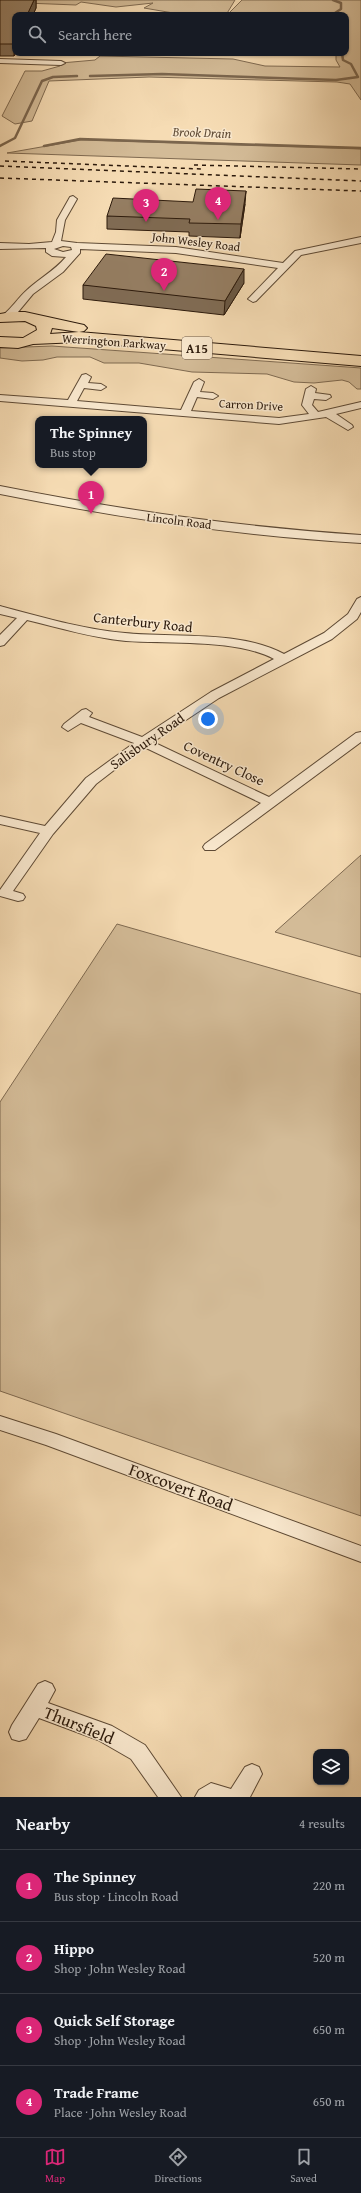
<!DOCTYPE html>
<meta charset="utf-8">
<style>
:root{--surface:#171b24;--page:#20242c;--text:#f1f3f6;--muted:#9ea1a6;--line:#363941;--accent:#db2777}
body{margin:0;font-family:"Gentium Book Plus",serif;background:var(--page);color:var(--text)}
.controls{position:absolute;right:12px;bottom:12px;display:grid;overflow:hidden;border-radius:8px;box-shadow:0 1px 3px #0004}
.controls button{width:36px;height:36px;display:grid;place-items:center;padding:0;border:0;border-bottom:1px solid var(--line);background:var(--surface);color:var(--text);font:20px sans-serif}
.you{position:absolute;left:208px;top:719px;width:14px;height:14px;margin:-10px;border:3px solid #fff;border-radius:50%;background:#1a73e8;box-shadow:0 0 0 6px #1a73e833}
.badge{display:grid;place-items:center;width:26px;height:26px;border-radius:50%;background:var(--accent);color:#fff;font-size:13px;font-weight:700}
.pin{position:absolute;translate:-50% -33px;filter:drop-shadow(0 1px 2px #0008)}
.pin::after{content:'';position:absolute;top:21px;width:14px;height:12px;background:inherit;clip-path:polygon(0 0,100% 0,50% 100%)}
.popup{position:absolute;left:35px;top:416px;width:112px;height:52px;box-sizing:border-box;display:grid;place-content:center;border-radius:8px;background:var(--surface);filter:drop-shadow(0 1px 3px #0005);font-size:13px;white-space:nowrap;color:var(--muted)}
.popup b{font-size:15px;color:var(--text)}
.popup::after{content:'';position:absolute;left:50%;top:100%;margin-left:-8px;border:8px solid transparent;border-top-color:var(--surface)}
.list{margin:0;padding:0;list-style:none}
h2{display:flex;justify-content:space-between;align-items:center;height:52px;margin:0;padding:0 16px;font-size:17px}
h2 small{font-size:13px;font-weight:400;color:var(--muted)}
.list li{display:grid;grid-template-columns:26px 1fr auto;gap:12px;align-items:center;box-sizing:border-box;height:72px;padding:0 16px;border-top:1px solid var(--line)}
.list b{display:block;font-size:15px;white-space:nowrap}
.list p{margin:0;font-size:13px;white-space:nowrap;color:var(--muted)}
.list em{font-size:13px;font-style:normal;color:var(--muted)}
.icon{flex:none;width:22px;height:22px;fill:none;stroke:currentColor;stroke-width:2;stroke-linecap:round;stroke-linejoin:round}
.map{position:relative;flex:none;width:361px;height:1797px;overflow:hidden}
.search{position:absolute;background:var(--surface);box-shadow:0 1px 3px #0004;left:12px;right:12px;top:12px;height:44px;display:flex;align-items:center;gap:10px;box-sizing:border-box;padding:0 14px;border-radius:8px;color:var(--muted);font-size:15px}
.sheet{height:340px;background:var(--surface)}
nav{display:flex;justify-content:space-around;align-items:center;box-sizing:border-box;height:56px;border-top:1px solid var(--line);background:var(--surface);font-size:11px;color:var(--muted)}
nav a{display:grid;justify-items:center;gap:2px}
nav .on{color:var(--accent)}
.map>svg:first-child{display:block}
.green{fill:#d3bb97;stroke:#7f6a51}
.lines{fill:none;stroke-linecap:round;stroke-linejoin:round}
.stream{stroke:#7b664e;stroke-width:2.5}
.minor-casing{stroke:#5e4a35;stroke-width:2}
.tertiary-casing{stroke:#5e4a35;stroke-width:2}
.trunk-casing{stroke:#2b190b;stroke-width:2}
.minor{fill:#f9e8ce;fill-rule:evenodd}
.tertiary{fill:#f9e8ce;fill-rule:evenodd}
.trunk{fill:#f6dcb4;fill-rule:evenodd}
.rail{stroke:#2b190b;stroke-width:1.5;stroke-dasharray:4 4;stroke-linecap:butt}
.wall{fill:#806c55;stroke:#2b190b}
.shaded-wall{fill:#685845;stroke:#2b190b}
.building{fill:#957e63;stroke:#2b190b}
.labels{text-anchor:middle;stroke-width:3;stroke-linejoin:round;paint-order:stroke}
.far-street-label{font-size:12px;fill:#2b190b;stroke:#f9e8ce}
.far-water-label{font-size:13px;font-style:italic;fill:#614d38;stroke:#f9e8ce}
.shield{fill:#f9e8ce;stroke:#695746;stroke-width:1}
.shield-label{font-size:13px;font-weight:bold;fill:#2b190b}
.street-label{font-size:14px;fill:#2b190b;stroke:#f9e8ce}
.near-street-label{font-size:17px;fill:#2b190b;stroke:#f9e8ce}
</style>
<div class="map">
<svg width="361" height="1797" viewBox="0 0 361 1797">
<rect width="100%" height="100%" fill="#f6dcb4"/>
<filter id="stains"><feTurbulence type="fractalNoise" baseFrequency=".005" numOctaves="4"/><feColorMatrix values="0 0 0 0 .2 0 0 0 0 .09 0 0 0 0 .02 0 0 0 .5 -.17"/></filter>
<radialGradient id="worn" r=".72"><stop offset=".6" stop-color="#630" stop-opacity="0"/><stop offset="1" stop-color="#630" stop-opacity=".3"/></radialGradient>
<path class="green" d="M0,0H235L226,15H185L144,8L153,3L116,7L81,2L76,5L0,2Z
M242,0H361V100L350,84L337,82L149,77L49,81L32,121L15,124L2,116L25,71H42L60,66L61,63L95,60L100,56L233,59L265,66L340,67L336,60V53H346V15H227Z
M81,140L361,149V165L7,153Z
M52,346L361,368V389H357L349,382L342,380L314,383L294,382L267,374L192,372L139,363H104L90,357H57L43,360L22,361L0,358V348Z
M361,855V957L275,932Z
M117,924L361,994V1516L0,1391V1102Z"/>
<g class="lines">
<path class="stream" d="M332,15L341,9V3L333,0
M90,76L162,74L336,80L358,77L351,64L343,60L342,53
M0,146L15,138L42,81L53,77L77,76
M44,146L80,139L361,148"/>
<defs>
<path id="minor" d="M0,59L61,61L65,63L61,65L0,63Z
M73,196L77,199L65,220L61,241L77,243L176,247L283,263L295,251L361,237V243L301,255L256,301L253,302L248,299L250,297L278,268L176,253L80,249V253L63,272L33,294L18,312L9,319H3V315C12,308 18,298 27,290C40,278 54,271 66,257L52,256L46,252V248L0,249V243L29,244L52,242L56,232L57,220L70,197ZM63,246L71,247L72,250L63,252L54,249Z
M86,374L91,377L88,383L101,384L106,387L101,390L84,388L77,401L181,410L194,382L199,379L204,382L200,392L213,393L218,396L213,399L197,397L191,411L279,418L309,414L302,405L306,389L311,386L316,389L315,393L330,395L331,397L326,400L314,399L312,405L318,412L361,402V408L336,414L352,425L353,427L348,430L326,417L279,424L0,401V395L68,400L82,375Z
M361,597V612L357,619L332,639L219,698L153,742L269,797L356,733L361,732V742L215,850H205L203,847L205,844L261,803L144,747L96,784L53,834L13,891L23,894L25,897L23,900L18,901L0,896V890L40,833L0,824V816L45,826L86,778L134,743L81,723L68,731L62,727L64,724L82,710L86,709L92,713L89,717L142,737L211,692L274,659C238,639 169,644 126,641C93,638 60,628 27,620L4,645L0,646V635L17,618L0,614V606C41,617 82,629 125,633C175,638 239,630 284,654L324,633L348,614L357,599Z
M0,1416L56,1434L361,1546V1562L46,1445L0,1430Z
M45,1681L52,1684L55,1690L48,1703L112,1726L145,1745L181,1797H158L131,1759L98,1740L39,1718L26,1739L19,1741L12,1739L9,1732L12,1725L38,1684Z
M252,1764L259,1767L262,1774L250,1797H195L199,1790L211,1783L231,1789L245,1767Z"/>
<path id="tertiary" d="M0,486C120,510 239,527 361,535V543C239,536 120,518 0,494Z"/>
<path id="trunk" d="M12,312H25L84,325L87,328L84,331L79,332L361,356V366L79,342L33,344L18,348L0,347V337L23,338L37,330L36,326L25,321L0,322V314ZM52,328L79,332L50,334Z"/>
</defs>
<use href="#minor" class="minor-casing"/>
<use href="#tertiary" class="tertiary-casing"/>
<use href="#trunk" class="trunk-casing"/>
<use href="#minor" class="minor"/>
<use href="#tertiary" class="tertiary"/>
<use href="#trunk" class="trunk"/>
<path class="rail" d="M5,161L201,169
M194,165L361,169
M0,166L361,181
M0,178L361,191"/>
</g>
<path class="wall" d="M0,0H36V8L14,56H0Z
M245,204L240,238L189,236V232L107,229V216Z
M244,283L224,315L83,299V285Z"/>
<path class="shaded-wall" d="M34,0H36V8L33,15H27Z
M15,41V53H16L14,56V44Z
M246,191L245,204L240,238L241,224Z
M244,269V283L224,315L225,301Z"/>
<path class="building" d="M0,0H34L27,15H15V41L14,44H0Z
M196,189L246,191L241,224L189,223L190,219L107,216L113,198L193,202Z
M106,254L244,269L225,301L83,285Z"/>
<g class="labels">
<g class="far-street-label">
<text transform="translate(196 242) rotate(7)" y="4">John Wesley Road</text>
<text transform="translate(114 342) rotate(4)" y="4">Werrington Parkway</text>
<text transform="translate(251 405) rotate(3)" y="4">Carron Drive</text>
<text transform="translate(179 521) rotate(7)" y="4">Lincoln Road</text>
</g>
<g class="far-water-label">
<text transform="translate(202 132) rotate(2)" y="5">Brook Drain</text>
</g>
<rect class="shield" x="182" y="337" width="30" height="22" rx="3"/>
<g class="shield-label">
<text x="197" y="353">A15</text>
</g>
<g class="street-label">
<text transform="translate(143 622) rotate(6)" y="5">Canterbury Road</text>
<text transform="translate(147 741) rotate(-35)" y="5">Salisbury Road</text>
<text transform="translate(224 763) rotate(25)" y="5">Coventry Close</text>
</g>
<g class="near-street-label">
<text transform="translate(181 1487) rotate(20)" y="6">Foxcovert Road</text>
<text transform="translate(79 1725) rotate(22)" y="6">Thursfield</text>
</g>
</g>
<rect width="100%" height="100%" filter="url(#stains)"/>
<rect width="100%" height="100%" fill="url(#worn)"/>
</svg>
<div class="controls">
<button><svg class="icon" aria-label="layers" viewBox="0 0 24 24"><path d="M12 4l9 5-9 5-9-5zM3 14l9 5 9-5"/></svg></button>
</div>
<div class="you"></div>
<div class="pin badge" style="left:91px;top:514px">1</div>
<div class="popup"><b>The Spinney</b>Bus stop</div>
<div class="pin badge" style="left:164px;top:291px">2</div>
<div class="pin badge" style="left:146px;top:222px">3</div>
<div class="pin badge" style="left:218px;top:220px">4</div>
<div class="search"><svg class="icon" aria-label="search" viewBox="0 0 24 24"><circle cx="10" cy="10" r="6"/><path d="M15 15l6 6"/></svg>Search here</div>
</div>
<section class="sheet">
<h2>Nearby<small>4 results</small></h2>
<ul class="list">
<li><span class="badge">1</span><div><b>The Spinney</b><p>Bus stop · Lincoln Road</p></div><em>220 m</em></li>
<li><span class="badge">2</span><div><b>Hippo</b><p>Shop · John Wesley Road</p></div><em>520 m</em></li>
<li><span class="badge">3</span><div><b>Quick Self Storage</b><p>Shop · John Wesley Road</p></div><em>650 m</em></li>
<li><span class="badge">4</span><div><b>Trade Frame</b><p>Place · John Wesley Road</p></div><em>650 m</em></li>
</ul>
</section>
<nav>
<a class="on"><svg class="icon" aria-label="map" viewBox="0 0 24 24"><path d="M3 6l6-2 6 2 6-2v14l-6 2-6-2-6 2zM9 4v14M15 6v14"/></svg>Map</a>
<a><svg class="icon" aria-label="directions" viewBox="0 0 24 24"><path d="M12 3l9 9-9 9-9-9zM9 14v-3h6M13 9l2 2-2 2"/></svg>Directions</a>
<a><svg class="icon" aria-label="saved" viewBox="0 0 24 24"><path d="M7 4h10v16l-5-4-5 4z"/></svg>Saved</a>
</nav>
